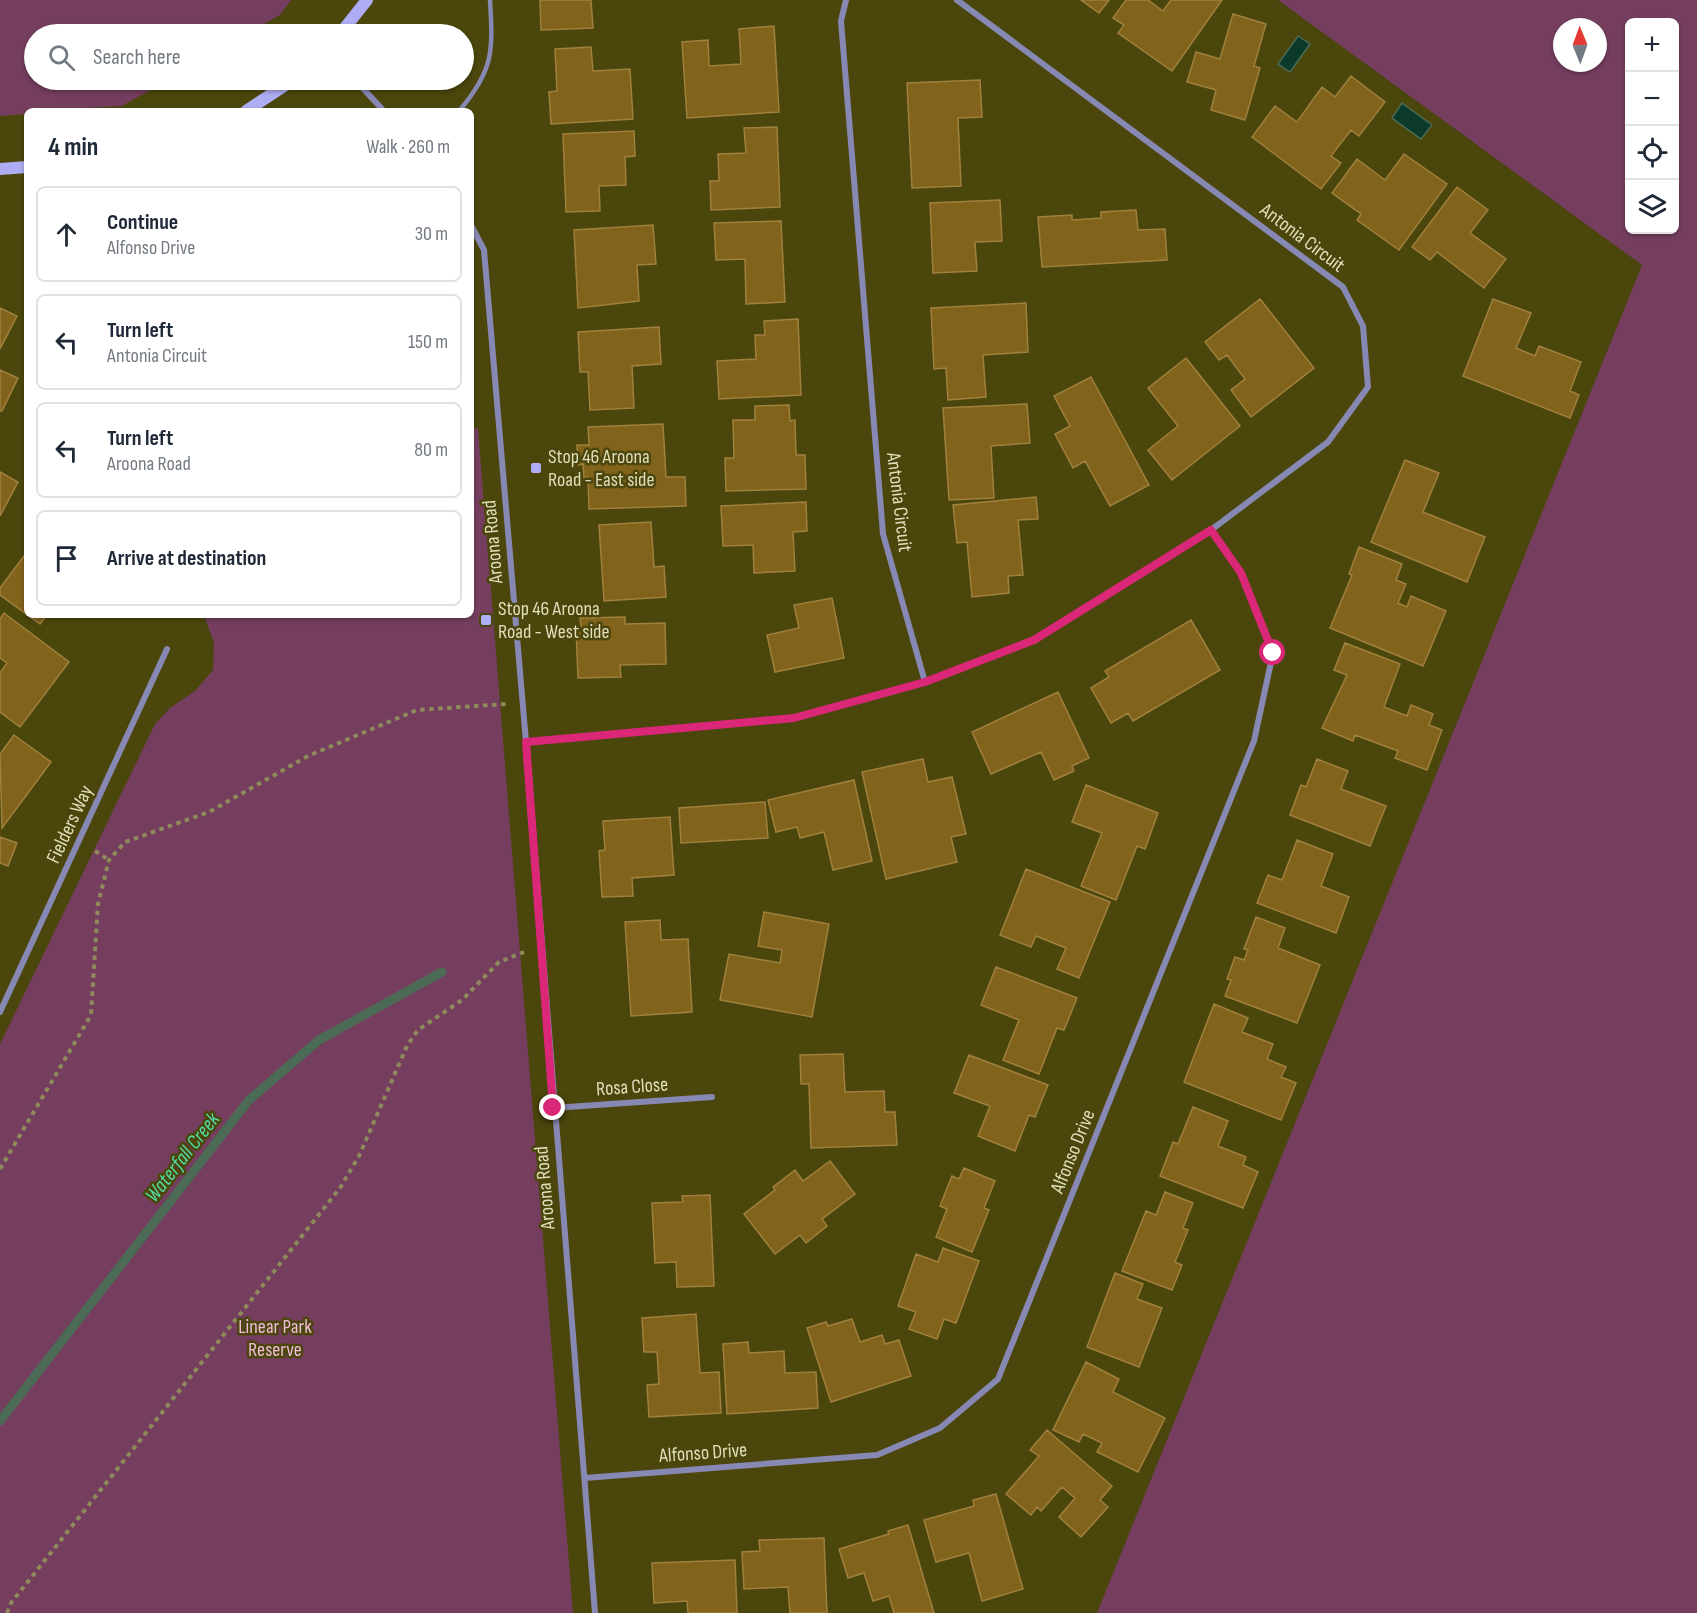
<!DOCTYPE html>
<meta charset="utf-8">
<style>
:root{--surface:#fff;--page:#f6f6f7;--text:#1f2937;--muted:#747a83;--line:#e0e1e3}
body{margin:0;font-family:"Sofia Sans Condensed",sans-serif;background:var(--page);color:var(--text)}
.controls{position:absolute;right:18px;top:18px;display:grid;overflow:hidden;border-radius:9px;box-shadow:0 2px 4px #0004}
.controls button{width:54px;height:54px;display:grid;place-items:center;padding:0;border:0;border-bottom:2px solid var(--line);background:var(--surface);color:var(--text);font:30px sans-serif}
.compass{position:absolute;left:1553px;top:18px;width:54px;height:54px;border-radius:50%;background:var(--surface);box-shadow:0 2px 4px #0004;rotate:359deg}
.stop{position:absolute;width:18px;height:18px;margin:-14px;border:4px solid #db2777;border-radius:50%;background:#fff}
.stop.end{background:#db2777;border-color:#fff;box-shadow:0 2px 6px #0008}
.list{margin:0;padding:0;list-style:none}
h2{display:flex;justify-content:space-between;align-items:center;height:78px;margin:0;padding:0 24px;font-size:26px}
h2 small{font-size:20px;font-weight:400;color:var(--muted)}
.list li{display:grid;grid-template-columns:39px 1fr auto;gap:18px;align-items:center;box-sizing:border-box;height:96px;margin:0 12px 12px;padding:0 12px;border:2px solid var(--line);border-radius:9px}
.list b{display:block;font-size:22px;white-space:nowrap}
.list p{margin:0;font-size:20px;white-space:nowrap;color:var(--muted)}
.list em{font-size:20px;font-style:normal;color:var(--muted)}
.icon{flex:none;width:33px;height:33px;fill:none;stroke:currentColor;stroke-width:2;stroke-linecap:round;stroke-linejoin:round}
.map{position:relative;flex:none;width:1697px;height:1613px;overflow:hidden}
.search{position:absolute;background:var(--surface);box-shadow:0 2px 4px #0004;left:24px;top:24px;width:450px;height:66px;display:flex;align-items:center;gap:15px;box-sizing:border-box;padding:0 21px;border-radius:33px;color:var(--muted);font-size:22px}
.panel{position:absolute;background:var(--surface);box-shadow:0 2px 4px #0004;left:24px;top:108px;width:450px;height:510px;border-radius:9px}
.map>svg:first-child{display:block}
.green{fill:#753e5f;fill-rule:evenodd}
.water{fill:#0c3a2a;stroke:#4c6b56;stroke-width:1.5}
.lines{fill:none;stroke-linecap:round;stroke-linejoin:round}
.stream{stroke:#4c6b56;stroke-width:9}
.building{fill:#81631c;stroke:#a0803d;stroke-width:1.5}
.path{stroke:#8e8a5b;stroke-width:4;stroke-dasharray:4.5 4.5;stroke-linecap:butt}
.lane{stroke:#8888b4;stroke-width:4.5}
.street{stroke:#8888b4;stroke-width:6}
.secondary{stroke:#aeadf3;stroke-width:12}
.route{stroke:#db2777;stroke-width:8}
.poi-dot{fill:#afaefa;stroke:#4b460c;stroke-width:2}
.labels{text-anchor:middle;stroke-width:5;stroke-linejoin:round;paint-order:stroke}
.street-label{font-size:20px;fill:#e0debb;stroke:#4b460c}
.poi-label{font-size:20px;fill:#e0debb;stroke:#4b460c;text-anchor:start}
.park-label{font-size:20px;fill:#f0bcd8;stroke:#4b460c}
.water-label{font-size:21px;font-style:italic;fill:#52daa7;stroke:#4b460c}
</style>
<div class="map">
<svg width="1697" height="1613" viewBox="0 0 1697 1613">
<rect width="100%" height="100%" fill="#4b460c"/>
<path class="green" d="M0,0H291L280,15L246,34H34V80H168L122,106L27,111V114L0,116Z
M1278,0H1697V1613H1097L1642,265ZM1630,22H1674V230H1630ZM1562,27H1598V63H1562Z
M478,428L573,1613H0V1044L155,724L170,708L195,691L213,670L214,643L204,615H471V429Z"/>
<path class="water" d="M1298,36L1310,44L1290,72L1278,64Z
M1402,103L1432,125L1421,139L1392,118Z"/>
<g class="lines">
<path class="stream" d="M0,1421L249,1100L319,1040L442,972"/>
</g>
<path class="building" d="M540,0H591L593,28L541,30Z
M1081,0H1109L1099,13Z
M1126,0H1148L1163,11L1171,0H1222L1172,71L1118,33L1124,25L1113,18Z
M1233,14L1266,24L1254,66L1260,68L1245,120L1211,110L1216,90L1187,82L1196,52L1220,59Z
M774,26L779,112L687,118L682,42L708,40L709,66L741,64L739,29Z
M591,47L593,71L630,69L633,119L551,124L549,92L557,91L555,49Z
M1351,76L1385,102L1359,136L1351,130L1331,156L1341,163L1321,189L1252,137L1275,106L1297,122L1322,87L1335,97Z
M980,80L982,117L958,118L961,186L912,188L907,83Z
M777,127L780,207L711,210L710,181H719L718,154L746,153L744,128Z
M634,131L635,156L625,157L626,185L599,186L600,211L566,212L563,134Z
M1404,154L1447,184L1399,250L1357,220L1361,214L1332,193L1357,159L1385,180Z
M1457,187L1488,210L1470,233L1506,259L1484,288L1437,252L1430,260L1412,247Z
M1000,200L1002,241L975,242L977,271L933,273L930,203Z
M1136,210L1138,230L1165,229L1167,260L1042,267L1038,217L1072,215V220L1101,218V212Z
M781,221L785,302L746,304L745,259L716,260L714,223Z
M653,225L656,264L637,265L639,301L578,308L574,230Z
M1260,299L1314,368L1251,417L1231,390L1245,379L1227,355L1219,360L1205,342Z
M1493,299L1531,313L1516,348L1535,356L1539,346L1581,362L1570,391L1579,395L1570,418L1463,376Z
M1026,303L1028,352L983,355L986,397L948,400L946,368L934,369L931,308Z
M0,308L17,316L0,349Z
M798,319L801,395L719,399L717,361L756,359L755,335H765L764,321Z
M659,327L661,364L632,366L634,408L590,410L588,372H580L578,332Z
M1186,358L1240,426L1172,480L1148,450L1178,426L1148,388Z
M0,370L18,378L2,411H0Z
M1091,377L1149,485L1110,506L1085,461L1073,468L1055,434L1070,426L1054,396Z
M1027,404L1030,443L991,446L994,498L949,500L943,408Z
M789,405L790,421L795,420L796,455H805L806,489L726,491L725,458H734L733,420H755V406Z
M663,424L666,477H685L686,506L589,509L588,477L584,478L583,464L578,465L577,445H589L588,427Z
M1405,460L1439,473L1423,512L1485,537L1467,582L1371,542Z
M0,472L18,482L0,516Z
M1036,497L1038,519L1018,520L1023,575L1008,576L1009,593L972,597L967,542L957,543L953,505Z
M806,502L807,531L793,532L795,571L754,573L753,545L723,546L721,506Z
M651,522L654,567L664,566L666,597L604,601L599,525Z
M1359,547L1402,564L1396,580L1406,584L1398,603L1407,607L1411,596L1446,611L1423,666L1330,628L1352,575L1349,574Z
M27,552V615H47L40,624L0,595V588Z
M832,598L844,658L775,672L767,635L799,628L794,605Z
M4,613L69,662L20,727L0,712V673L7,663L0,658V619Z
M625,617V624L665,623L666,664L620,665L621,677L578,678L576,627H581L580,618Z
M1191,620L1220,670L1133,721L1128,713L1111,723L1091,688L1109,677L1105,671Z
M1345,643L1400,664L1384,707L1407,716L1411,705L1433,714L1429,725L1442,730L1427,770L1395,758L1398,751L1355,735L1353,741L1322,728L1347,675L1334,670Z
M1058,692L1089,758L1072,766L1074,771L1054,780L1041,752L991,774L972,732Z
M14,735L51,762L2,828L0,754Z
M923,759L928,782L952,777L966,834L951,837L957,862L886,879L862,772Z
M1317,759L1348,771L1341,789L1386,806L1370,846L1290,815L1301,785L1306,787Z
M854,780L872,861L833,870L824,832L800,838L797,827L776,832L768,800Z
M1086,785L1158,813L1145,849L1137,846L1116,900L1081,886L1102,833L1072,822Z
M765,802L768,838L681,843L679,808Z
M670,817L674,875L632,878L633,896L602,897L599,851L605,850L603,821Z
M0,837L17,843L8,866L0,863Z
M1297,840L1333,854L1321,886L1349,897L1336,933L1257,903L1268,875L1282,880Z
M1026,869L1110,902L1079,978L1057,969L1066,948L1036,936L1031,947L1000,935Z
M764,912L829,924L812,1017L720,1000L729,954L780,963L782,950L758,946Z
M1256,917L1285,928L1278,948L1320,965L1297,1023L1225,996L1231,980L1227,979L1235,957L1244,960L1248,950L1244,949Z
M660,920L661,940L688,939L692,1012L631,1016L625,922Z
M996,967L1077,998L1064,1030L1057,1028L1039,1074L1003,1060L1019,1020L981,1005Z
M1214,1004L1248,1018L1242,1032L1273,1044L1267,1059L1286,1067L1281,1077L1296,1083L1281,1120L1184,1082Z
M843,1054L845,1092L884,1091L885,1112H895L897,1145L811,1148L809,1084H801L800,1055Z
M969,1055L1048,1085L1035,1117L1029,1115L1015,1151L978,1136L990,1106L954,1093Z
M1193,1107L1228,1121L1218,1146L1246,1157L1243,1165L1258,1172L1243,1208L1160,1176L1173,1142L1178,1144Z
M830,1161L855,1194L822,1219L827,1226L806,1243L800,1235L775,1254L744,1214L775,1190L773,1187L795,1170L803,1181Z
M964,1168L995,1181L984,1208L989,1210L972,1252L936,1237L947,1209L940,1206L952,1176L959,1179Z
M1165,1192L1193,1203L1183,1228L1188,1230L1175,1262L1182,1265L1172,1290L1122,1271L1146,1211L1156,1215Z
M710,1195L714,1286L677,1287L676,1262L655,1263L652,1203L683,1202L682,1196Z
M943,1248L979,1261L956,1323L944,1319L937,1339L909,1329L916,1312L898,1306L916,1254L938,1262Z
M1115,1273L1143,1284L1137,1299L1162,1308L1139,1367L1087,1347Z
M696,1314L700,1373L719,1372L721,1413L649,1417L647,1385L659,1384L657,1352H644L642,1318Z
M852,1319L860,1342L882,1335L885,1344L899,1340L911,1376L831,1402L807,1328L826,1322L828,1326Z
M748,1342L749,1353L784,1351L785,1373L816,1372L818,1408L727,1414L723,1344Z
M1086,1362L1119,1379L1113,1392L1165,1418L1138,1472L1097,1452L1102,1443L1083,1434L1079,1442L1053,1430Z
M1047,1430L1112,1486L1100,1500L1108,1507L1081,1537L1059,1517L1075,1498L1062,1487L1041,1511L1037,1507L1031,1515L1006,1494L1039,1456L1030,1450Z
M996,1494L1023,1589L982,1601L969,1553L936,1562L924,1520L974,1506L973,1500Z
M908,1525L934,1613H894L889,1596L873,1601L864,1573L848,1578L839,1549L889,1534L888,1531Z
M824,1538L827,1613H790L788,1587L744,1589L742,1552L760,1551L759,1540Z
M735,1560L737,1613H688L687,1601L654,1603L652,1563Z"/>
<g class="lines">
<path class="path" d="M95,851L109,860
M0,1169L91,1015L98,904L109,860L125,842L209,812L308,756L417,710L506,704
M7,1613L11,1603L340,1188L359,1156L407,1046L418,1030L462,1000L499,962L524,952"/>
<path class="lane" d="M459,111C494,70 493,51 490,0"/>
<path class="street" d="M846,0L841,21L883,534L925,682
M355,80L384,111
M471,225L484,250L526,742L595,1613
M526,742L794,718L925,682L1034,640L1211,530L1328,442L1368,387L1363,326L1343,287L957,0
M0,1012L167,649
M553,1108L712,1097
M585,1478L877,1455L940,1428L998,1379L1254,741L1273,653L1241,573L1211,530"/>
<path class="secondary" d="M340,34L367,0
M246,111L293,80
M0,169L27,167"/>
</g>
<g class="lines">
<path class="route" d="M553,1108L526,742L794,718L925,682L1034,640L1211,530L1241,573L1273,653"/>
</g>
<g class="poi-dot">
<rect x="530" y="462" width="12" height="12" rx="3"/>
<rect x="480" y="614" width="12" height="12" rx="3"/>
</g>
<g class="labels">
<g class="street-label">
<text transform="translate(1303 237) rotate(37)" y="7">Antonia Circuit</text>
<text transform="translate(900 502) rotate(83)" y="7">Antonia Circuit</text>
<text transform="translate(492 542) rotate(-95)" y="7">Aroona Road</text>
<text transform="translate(69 824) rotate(-65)" y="7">Fielders Way</text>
<text transform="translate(632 1086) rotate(-4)" y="7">Rosa Close</text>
<text transform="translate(1072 1151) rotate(-68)" y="7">Alfonso Drive</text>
<text transform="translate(544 1188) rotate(-95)" y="7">Aroona Road</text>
<text transform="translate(703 1452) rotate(-4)" y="7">Alfonso Drive</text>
</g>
<g class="poi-label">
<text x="548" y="463">Stop 46 Aroona<tspan x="548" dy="23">Road - East side</tspan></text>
<text x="498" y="615">Stop 46 Aroona<tspan x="498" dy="23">Road - West side</tspan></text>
</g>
<g class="park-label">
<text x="275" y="1333">Linear Park<tspan x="275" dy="23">Reserve</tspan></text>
</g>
<g class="water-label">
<text transform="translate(182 1157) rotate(-52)" y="7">Waterfall Creek</text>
</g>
</g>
</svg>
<div class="controls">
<button>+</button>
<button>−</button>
<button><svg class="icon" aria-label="locate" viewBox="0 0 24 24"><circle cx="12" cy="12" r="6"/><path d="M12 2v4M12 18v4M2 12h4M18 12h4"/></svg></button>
<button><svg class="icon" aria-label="layers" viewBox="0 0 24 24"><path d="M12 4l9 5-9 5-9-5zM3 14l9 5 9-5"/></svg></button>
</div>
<svg class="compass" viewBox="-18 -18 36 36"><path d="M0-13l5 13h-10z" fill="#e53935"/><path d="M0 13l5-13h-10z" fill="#747a83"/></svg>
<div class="stop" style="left:1273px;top:653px"></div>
<div class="stop end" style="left:553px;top:1108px"></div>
<div class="search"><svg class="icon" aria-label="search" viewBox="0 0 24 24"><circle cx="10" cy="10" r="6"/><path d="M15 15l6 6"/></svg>Search here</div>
<section class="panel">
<h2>4 min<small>Walk · 260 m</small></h2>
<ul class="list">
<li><svg class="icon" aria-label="ahead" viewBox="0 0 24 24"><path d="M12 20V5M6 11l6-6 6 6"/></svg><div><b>Continue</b><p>Alfonso Drive</p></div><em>30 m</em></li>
<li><svg class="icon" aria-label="left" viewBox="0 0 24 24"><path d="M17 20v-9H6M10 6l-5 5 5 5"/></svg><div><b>Turn left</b><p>Antonia Circuit</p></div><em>150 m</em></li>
<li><svg class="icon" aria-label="left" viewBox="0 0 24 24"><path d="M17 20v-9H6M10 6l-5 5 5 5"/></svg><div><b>Turn left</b><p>Aroona Road</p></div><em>80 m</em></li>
<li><svg class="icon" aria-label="arrive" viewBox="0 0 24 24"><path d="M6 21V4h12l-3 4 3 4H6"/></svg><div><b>Arrive at destination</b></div></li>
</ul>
</section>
</div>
